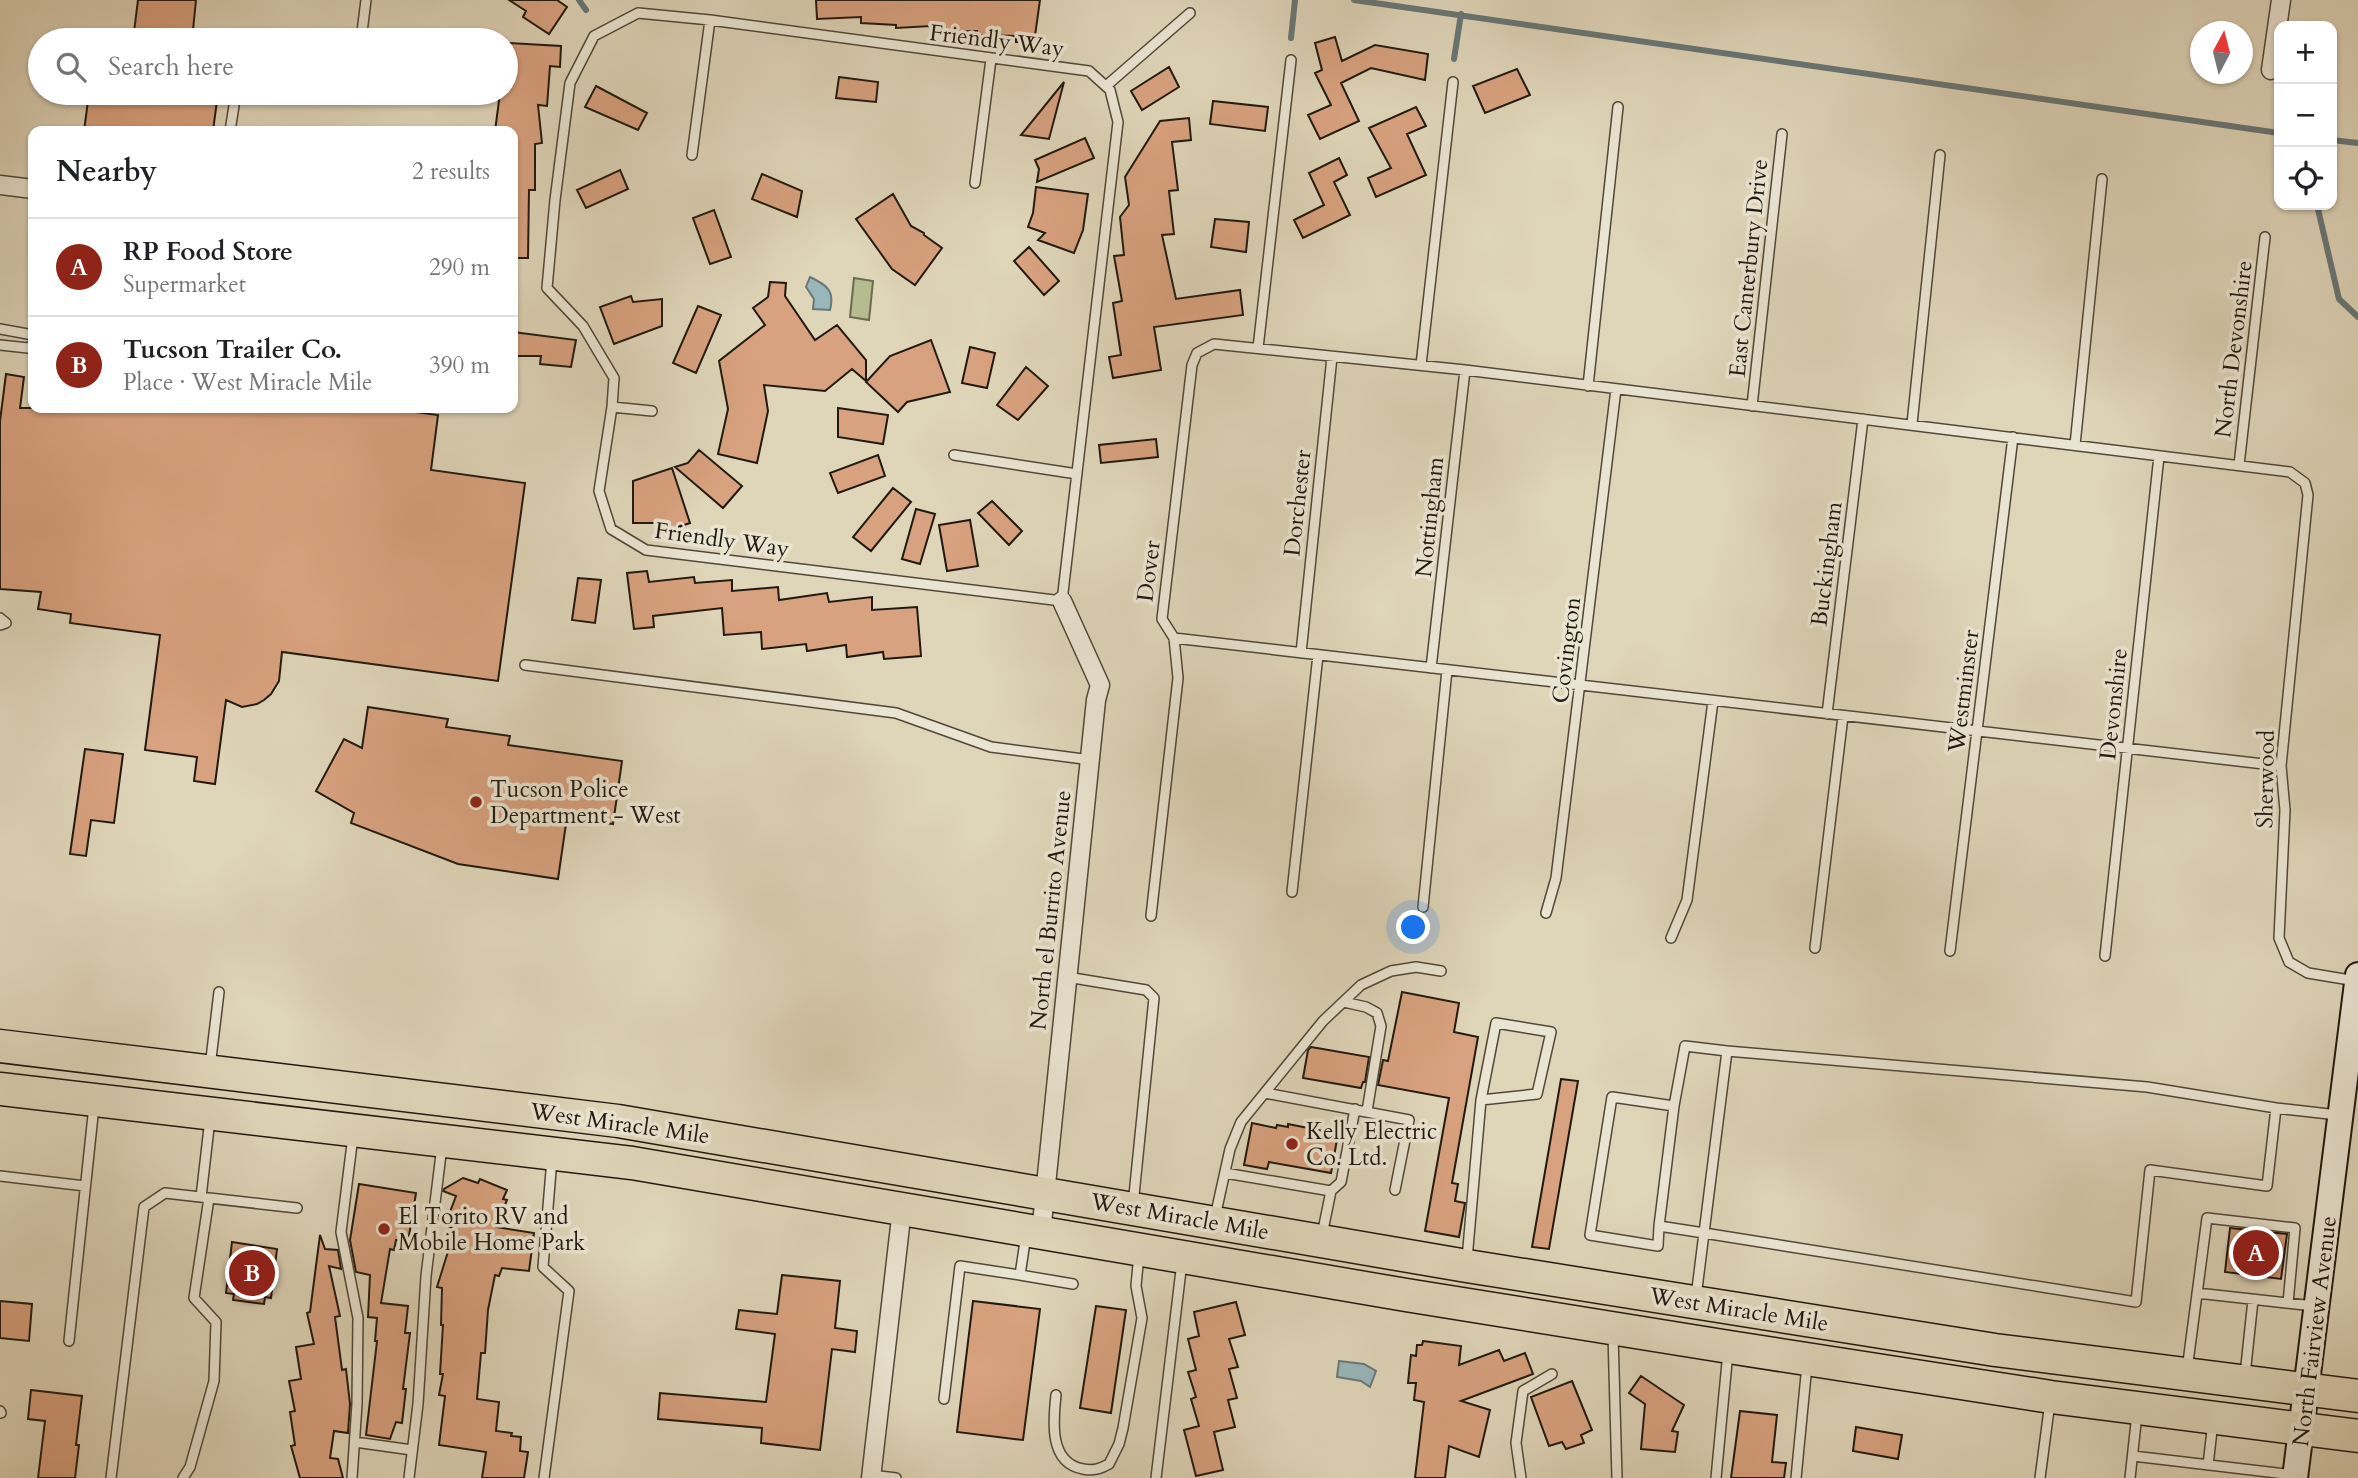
<!DOCTYPE html>
<meta charset="utf-8">
<style>
:root{--surface:#fff;--page:#f2f2f2;--text:#202124;--muted:#757577;--line:#e0e0e0;--accent:#8f2418}
body{margin:0;font-family:Cardo,serif;background:var(--page);color:var(--text)}
.controls{position:absolute;right:21px;top:21px;display:grid;overflow:hidden;border-radius:14px;box-shadow:0 2px 5px #0004}
.controls button{width:63px;height:63px;display:grid;place-items:center;padding:0;border:0;border-bottom:2px solid var(--line);background:var(--surface);color:var(--text);font:35px sans-serif}
.compass{position:absolute;left:2190px;top:21px;width:63px;height:63px;border-radius:50%;background:var(--surface);box-shadow:0 2px 5px #0004;rotate:7deg}
.you{position:absolute;left:1414px;top:928px;width:24px;height:24px;margin:-18px;border:5px solid #fff;border-radius:50%;background:#1a73e8;box-shadow:0 0 0 10px #1a73e833}
.badge{display:grid;place-items:center;width:46px;height:46px;border-radius:50%;background:var(--accent);color:#fff;font-size:23px;font-weight:700}
.pin{position:absolute;translate:-50% -50%;border:4px solid #fff;box-shadow:0 2px 7px #0006}
.list{margin:0;padding:0;list-style:none}
h2{display:flex;justify-content:space-between;align-items:center;height:91px;margin:0;padding:0 28px;font-size:30px}
h2 small{font-size:23px;font-weight:400;color:var(--muted)}
.list li{display:grid;grid-template-columns:46px 1fr auto;gap:21px;align-items:center;box-sizing:border-box;height:98px;padding:0 28px;border-top:2px solid var(--line)}
.list b{display:block;font-size:26px;white-space:nowrap}
.list p{margin:0;font-size:23px;white-space:nowrap;color:var(--muted)}
.list em{font-size:23px;font-style:normal;color:var(--muted)}
.icon{flex:none;width:38px;height:38px;fill:none;stroke:currentColor;stroke-width:2;stroke-linecap:round;stroke-linejoin:round}
.map{position:relative;flex:none;width:2358px;height:1478px;overflow:hidden}
.search{position:absolute;background:var(--surface);box-shadow:0 2px 5px #0004;left:28px;top:28px;width:490px;height:77px;display:flex;align-items:center;gap:18px;box-sizing:border-box;padding:0 24px;border-radius:38px;color:var(--muted);font-size:26px}
.panel{position:absolute;background:var(--surface);box-shadow:0 2px 5px #0004;left:28px;top:126px;width:490px;height:287px;border-radius:14px}
.map>svg:first-child{display:block}
.green{fill:#b5bc8e;stroke:#6b6a4f;stroke-width:2}
.water{fill:#99b6bb;stroke:#697777;stroke-width:2}
.lines{fill:none;stroke-linecap:round;stroke-linejoin:round}
.stream{stroke:#697777;stroke-width:6}
.building{fill:#d8a17f;stroke:#211910;stroke-width:2}
.lane-casing{stroke:#50483a;stroke-width:12}
.street-casing{stroke:#50483a;stroke-width:21}
.secondary-casing{stroke:#211910;stroke-width:28}
.highway-casing{stroke:#211910;stroke-width:35}
.lane{stroke:#eae4d2;stroke-width:9}
.street{stroke:#eae4d2;stroke-width:18}
.secondary{stroke:#eae4d2;stroke-width:24}
.highway{stroke:#dfd5b9;stroke-width:32}
.poi-dot{fill:#8f2418;stroke:#eae4d2;stroke-width:2.5}
.labels{text-anchor:middle;stroke-width:7;stroke-linejoin:round;paint-order:stroke}
.street-label{font-size:23px;fill:#211910;stroke:#eae4d2}
.poi-label{font-size:23px;fill:#211910;stroke:#eae4d2;text-anchor:start}
</style>
<div class="map">
<svg width="2358" height="1478" viewBox="0 0 2358 1478">
<rect width="100%" height="100%" fill="#dfd5b9"/>
<filter id="stains"><feTurbulence type="fractalNoise" baseFrequency=".00286" numOctaves="4"/><feColorMatrix values="0 0 0 0 .2 0 0 0 0 .09 0 0 0 0 .02 0 0 0 .5 -.17"/></filter>
<radialGradient id="worn" r=".72"><stop offset=".6" stop-color="#630" stop-opacity="0"/><stop offset="1" stop-color="#630" stop-opacity=".3"/></radialGradient>
<path class="green" d="M854,278L873,281L869,320L850,317Z"/>
<path class="water" d="M810,277C827,285 835,291 830,310L813,309L814,299L806,287Z
M1339,1361L1364,1364L1376,1371L1370,1387L1361,1381L1337,1377Z"/>
<g class="lines">
<path class="stream" d="M579,0L586,10
M1354,0L2279,133
M1291,38L1295,0
M1454,59L1461,14
M2332,140L2358,143
M2317,205L2339,299L2358,317"/>
</g>
<path class="building" d="M138,0H196L192,40H133Z
M509,0H557L567,7L549,34L523,17L526,11Z
M816,0H1040L1034,43L1016,42V36L977,35V31L931,32V26L896,28V25L861,23V17L817,19Z
M1335,37L1342,61L1375,45L1428,54L1425,80L1371,68L1341,83L1359,121L1320,139L1308,115L1331,105L1315,73L1322,70L1315,43Z
M509,43L561,46L560,67L550,66L547,106L538,105L542,143L535,144V190H529L528,258H513V131H495L500,93H506Z
M1169,67L1179,87L1142,110L1131,91Z
M1517,69L1530,95L1485,113L1473,86Z
M839,77L878,82L876,102L836,98Z
M1064,82L1049,139L1021,135Z
M596,86L647,113L638,130L585,107Z
M89,93H218L213,131H84Z
M1213,101L1268,107L1265,131L1210,124Z
M1416,107L1426,126L1407,134L1426,175L1376,197L1368,178L1391,168L1369,128Z
M1189,118L1191,140L1172,142L1178,190L1169,191L1174,234L1162,235L1176,299L1240,290L1243,315L1154,327L1161,370L1113,378L1109,357L1121,355L1113,303L1122,301L1114,256L1124,255L1120,217L1129,205L1125,177L1160,121Z
M1085,138L1094,158L1037,182L1039,169L1035,160Z
M1339,158L1347,175L1334,182L1350,215L1303,238L1294,220L1324,205L1309,173Z
M620,170L628,189L586,208L577,190Z
M762,174L802,191L797,217L752,199Z
M1036,187L1088,194L1083,230L1074,253L1038,240L1045,233L1028,227L1033,213Z
M893,194L911,226L924,233V235L942,248L915,285L892,269L856,219Z
M714,210L731,257L710,264L693,218Z
M1215,219L1249,222L1246,252L1211,247Z
M1029,247L1059,281L1044,295L1014,261Z
M770,282L786,283L785,296L815,340L837,325L866,360V381L852,369L825,391L764,385L768,411L757,463L718,454L728,409L719,361L765,325L753,308L768,297Z
M631,296L633,302L662,299V326L614,344L600,307Z
M698,306L721,315L696,373L673,363Z
M513,332L576,340L571,367L540,364L541,356H513Z
M931,340L950,392L907,402L898,412L866,382L890,356Z
M970,347L995,353L987,388L962,383Z
M1026,367L1048,386L1018,420L997,405Z
M6,374L24,377L20,408H386L438,415L431,470L525,483L498,681L282,652L279,681L271,694L264,700L257,704L242,707L226,700L215,784L194,781L197,757L145,750L160,635L70,623L71,614L38,609L41,592L0,589V421Z
M838,408L888,415L883,444L838,437Z
M1156,439L1158,457L1101,463L1099,445Z
M699,450L742,486L723,508L675,467L688,463Z
M878,455L885,476L838,493L830,473Z
M672,468L690,523L669,530L667,523H633V481Z
M893,488L911,502L871,551L853,537Z
M992,501L1022,531L1009,545L978,513Z
M916,509L935,514L920,564L902,559Z
M970,520L978,566L947,571L939,525Z
M647,571L649,582L694,577L695,583L732,580V591L778,587L779,600L827,593L829,602L872,597V610L917,607L921,656L884,659L883,652L847,657L846,645L807,651L806,644L762,649L761,632L724,635L722,608L653,616L654,627L634,629L627,573Z
M578,578L601,580L595,623L572,620Z
M368,707L448,719L446,727L510,736L508,745L622,761L613,824L567,817L558,879L458,864L351,823L354,813L316,791L344,739L362,748Z
M85,749L123,754L114,823L91,820L86,856L70,854Z
M1402,992L1459,1003L1454,1032L1478,1037L1452,1183L1458,1184L1455,1201L1465,1203L1459,1237L1425,1231L1449,1098L1378,1085L1383,1060L1388,1061Z
M1311,1047L1369,1057L1365,1082H1363L1361,1088L1303,1078L1308,1050Z
M1561,1079L1578,1081L1549,1249L1532,1247Z
M1252,1123L1276,1128L1277,1125L1288,1127V1124L1338,1134L1331,1173L1269,1162L1267,1169L1244,1165Z
M463,1178L478,1183L480,1179L507,1190L503,1199L507,1200L496,1227L534,1233L529,1271L502,1268L499,1276L495,1275L488,1310L485,1353H481L477,1399L499,1402L496,1431L512,1433L511,1436L521,1437L520,1451L528,1452L524,1478H482L486,1452L439,1445L445,1396L439,1395L443,1374H440L443,1325H441L442,1288L437,1287L455,1229L445,1225L456,1196L443,1191L444,1189Z
M359,1184L416,1193L408,1242L396,1240L394,1250L390,1249L381,1303L408,1306L405,1333H410L403,1389H406L402,1423L396,1422L390,1439L366,1435L377,1341H375L377,1318L368,1317L370,1275L356,1272L350,1240Z
M2230,1228L2287,1234L2281,1279L2225,1272Z
M320,1235L325,1249L338,1250L341,1269L329,1266L340,1316L335,1317L342,1370L346,1369L350,1404L348,1433L334,1431L330,1458L338,1459L343,1478H300L291,1446L295,1445L290,1412L295,1411L289,1381L301,1379L296,1347L314,1344L307,1313L310,1312Z
M232,1242L277,1249L271,1298L265,1297L264,1304L233,1300L234,1294L226,1293Z
M782,1275L840,1281L835,1328L857,1331L855,1352L832,1349L820,1450L761,1443L762,1428L658,1419L660,1393L766,1402L775,1334L736,1329L739,1310L777,1314Z
M0,1301L32,1304L29,1341L0,1338Z
M973,1301L1040,1309L1023,1440L957,1432Z
M1236,1302L1245,1335L1229,1339L1238,1367L1229,1369L1237,1398L1228,1400L1235,1427L1214,1432L1223,1470L1196,1476L1184,1430L1199,1426L1191,1399L1196,1397L1188,1372L1196,1370L1188,1339L1199,1336L1194,1312Z
M1096,1306L1126,1310L1111,1413L1080,1408Z
M1423,1341L1461,1346L1459,1365L1499,1350L1504,1361L1525,1353L1533,1374L1461,1401L1490,1410L1479,1457L1449,1446L1445,1478H1415L1424,1402L1414,1400L1416,1383H1408L1411,1355L1416,1356L1417,1345H1422Z
M1641,1376L1684,1405L1672,1431L1678,1432L1675,1452L1641,1449L1645,1404L1629,1393Z
M1572,1381L1592,1430L1581,1435L1584,1443L1566,1449L1562,1442L1549,1446L1531,1397Z
M31,1390L82,1396L76,1445H79L75,1478H38L45,1421L28,1419Z
M1740,1411L1777,1415L1772,1462L1786,1463L1784,1478H1731Z
M1856,1427L1902,1435L1898,1459L1853,1451Z"/>
<g class="lines">
<defs>
<path id="lane" d="M638,13L710,20L1089,71L1110,90L1118,122L1062,601L646,550L611,529L599,491L612,407L614,378L583,326L547,288L555,200L570,83L594,36Z
M361,40L366,0
M1106,86L1190,13
M230,131L236,93
M692,155L710,20
M975,183L991,59
M0,329L33,335
M0,345L28,348L33,345
M1258,348L1291,60
M1421,365L1453,82
M1588,386L1618,107
M1752,406L1782,134
M612,407L652,411
M1912,424L1940,155
M2075,445L2102,179
M954,455L1077,474
M2239,465L2265,237
M0,618L6,623L0,625
M1174,638L2281,766
M1301,653L1332,357
M525,665L896,713L991,747L1091,760
M1431,668L1465,370
M1827,714L1863,419
M1292,892L1318,655
M1423,907L1447,670
M1546,913L1556,878L1616,389
M1151,916L1178,678L1174,638L1162,619L1192,365L1197,353L1214,344L1465,370L2290,472L2305,483L2308,495L2281,766L2285,810L2279,938L2289,962L2308,973L2356,981
M1671,938L1687,900L1713,701
M1815,948L1843,716
M1950,951L2013,437
M2105,956L2159,456
M1067,977L1146,990L1154,998L1133,1205
M1344,1002L1366,1007L1377,1013L1381,1026L1367,1111
M1496,1023L1551,1032L1537,1094L1481,1100Z
M1727,1051L2147,1087L2276,1108L2338,1115
M210,1067L219,992
M1265,1093L1409,1120L1395,1190
M1225,1173L1331,1191
M0,1176L85,1186
M201,1197L210,1119
M1215,1217L1230,1149L1241,1122L1323,1021L1361,985L1391,971L1416,967L1441,971
M1659,1226L1674,1106
M1322,1235L1331,1191L1341,1182L1355,1109
M1467,1259L1481,1100
M1020,1275L1073,1284
M2197,1293L2314,1306
M1696,1297L1704,1233L1659,1226L1658,1246L1590,1235L1612,1097L1674,1106L1685,1046L1727,1051L1704,1233L2136,1302L2150,1170L2267,1186L2276,1108
M1613,1334L1617,1478
M69,1341L94,1106
M2187,1370L2207,1218L2295,1228L2288,1303
M2245,1375L2253,1300
M1056,1395C1053,1422 1049,1463 1083,1469C1093,1471 1100,1469 1109,1464L1119,1444L1123,1428L1142,1318L1136,1286L1139,1254
M944,1399L960,1266L1020,1275L1026,1235
M0,1411L1,1413
M355,1442L412,1450
M2133,1456L2294,1475
M2208,1465L2213,1422
M871,1475L896,1478
M111,1478L144,1207L165,1193L297,1208
M183,1478L190,1467L214,1381L216,1322L194,1298L209,1198
M352,1478L357,1404L358,1318L341,1232L353,1136
M409,1478L418,1404L426,1276L442,1146
M544,1478L569,1291L543,1267L552,1159
M1156,1478L1182,1262
M1521,1478L1516,1443L1523,1391L1552,1374
M1716,1478L1728,1352
M1796,1478L1807,1365
M2040,1478L2050,1402
M2130,1478L2137,1414"/>
<path id="street" d="M2271,70L2281,0
M0,185L33,189
M1041,1233L1096,700L1100,685L1062,601
M871,1478L902,1209"/>
<path id="secondary" d="M2295,1478L2358,975"/>
<path id="highway" d="M0,1046L618,1121L1467,1266L1995,1350L2358,1396
M0,1089L632,1163L1406,1295L1729,1347L2051,1397L2358,1436"/>
</defs>
<use href="#lane" class="lane-casing"/>
<use href="#street" class="street-casing"/>
<use href="#secondary" class="secondary-casing"/>
<use href="#highway" class="highway-casing"/>
<use href="#lane" class="lane"/>
<use href="#street" class="street"/>
<use href="#secondary" class="secondary"/>
<use href="#highway" class="highway"/>
</g>
<g class="poi-dot">
<circle cx="476" cy="802" r="7"/>
<circle cx="1292" cy="1144" r="7"/>
<circle cx="384" cy="1229" r="7"/>
</g>
<g class="labels">
<g class="street-label">
<text transform="translate(997 40) rotate(7)" y="8">Friendly Way</text>
<text transform="translate(1748 268) rotate(-84)" y="8">East Canterbury Drive</text>
<text transform="translate(2233 349) rotate(-83)" y="8">North Devonshire</text>
<text transform="translate(1297 503) rotate(-84)" y="8">Dorchester</text>
<text transform="translate(1429 517) rotate(-84)" y="8">Nottingham</text>
<text transform="translate(722 539) rotate(8)" y="8">Friendly Way</text>
<text transform="translate(1826 564) rotate(-83)" y="8">Buckingham</text>
<text transform="translate(1148 571) rotate(-83)" y="8">Dover</text>
<text transform="translate(1566 650) rotate(-83)" y="8">Covington</text>
<text transform="translate(1963 691) rotate(-83)" y="8">Westminster</text>
<text transform="translate(2113 704) rotate(-84)" y="8">Devonshire</text>
<text transform="translate(2265 779) rotate(-89)" y="8">Sherwood</text>
<text transform="translate(1050 910) rotate(-84)" y="8">North el Burrito Avenue</text>
<text transform="translate(620 1123) rotate(8)" y="8">West Miracle Mile</text>
<text transform="translate(1180 1216) rotate(10)" y="8">West Miracle Mile</text>
<text transform="translate(1739 1309) rotate(9)" y="8">West Miracle Mile</text>
<text transform="translate(2314 1331) rotate(-83)" y="8">North Fairview Avenue</text>
</g>
<g class="poi-label">
<text x="490" y="797">Tucson Police<tspan x="490" dy="26">Department - West</tspan></text>
<text x="1306" y="1139">Kelly Electric<tspan x="1306" dy="26">Co. Ltd.</tspan></text>
<text x="398" y="1224">El Torito RV and<tspan x="398" dy="26">Mobile Home Park</tspan></text>
</g>
</g>
<rect width="100%" height="100%" filter="url(#stains)"/>
<rect width="100%" height="100%" fill="url(#worn)"/>
</svg>
<div class="controls">
<button>+</button>
<button>−</button>
<button><svg class="icon" aria-label="locate" viewBox="0 0 24 24"><circle cx="12" cy="12" r="6"/><path d="M12 2v4M12 18v4M2 12h4M18 12h4"/></svg></button>
</div>
<svg class="compass" viewBox="-18 -18 36 36"><path d="M0-13l5 13h-10z" fill="#e53935"/><path d="M0 13l5-13h-10z" fill="#757577"/></svg>
<div class="you"></div>
<div class="pin badge" style="left:2256px;top:1253px">A</div>
<div class="pin badge" style="left:252px;top:1273px">B</div>
<div class="search"><svg class="icon" aria-label="search" viewBox="0 0 24 24"><circle cx="10" cy="10" r="6"/><path d="M15 15l6 6"/></svg>Search here</div>
<section class="panel">
<h2>Nearby<small>2 results</small></h2>
<ul class="list">
<li><span class="badge">A</span><div><b>RP Food Store</b><p>Supermarket</p></div><em>290 m</em></li>
<li><span class="badge">B</span><div><b>Tucson Trailer Co.</b><p>Place · West Miracle Mile</p></div><em>390 m</em></li>
</ul>
</section>
</div>
